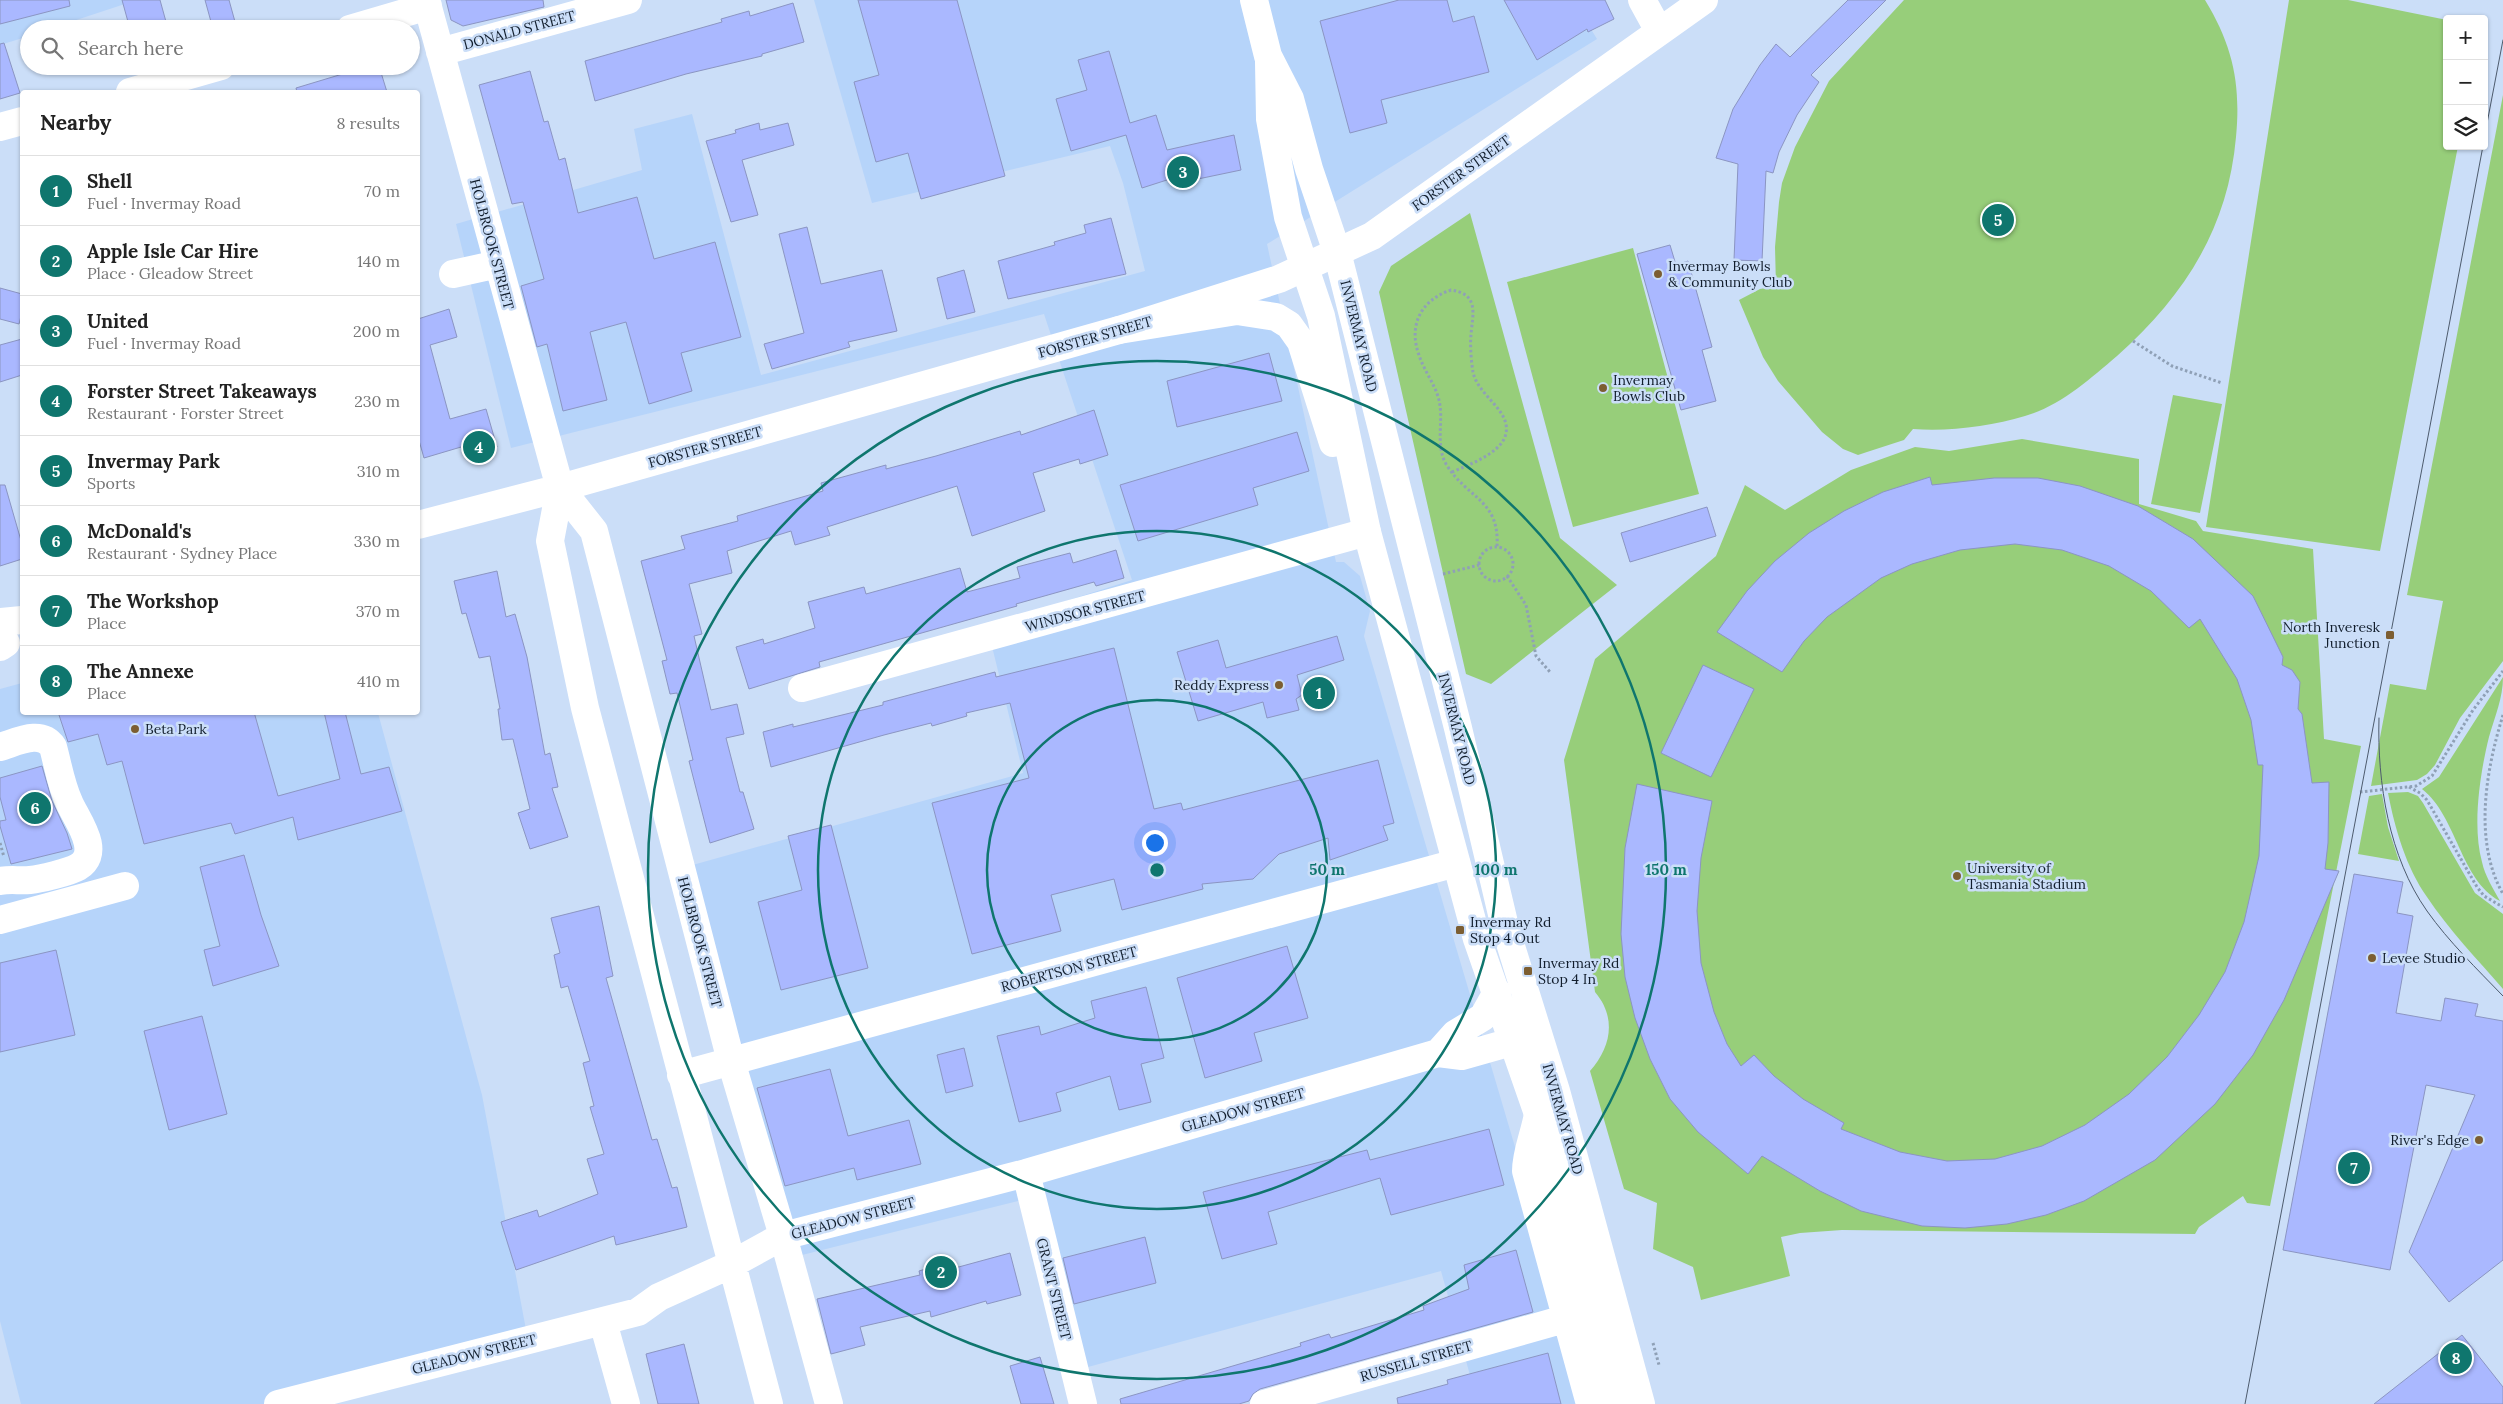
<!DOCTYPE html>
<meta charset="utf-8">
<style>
:root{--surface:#fff;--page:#f2f2f2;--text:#222;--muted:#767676;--line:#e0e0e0;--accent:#0f766e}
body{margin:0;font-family:Lora,serif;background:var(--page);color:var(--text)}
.controls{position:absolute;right:15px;top:15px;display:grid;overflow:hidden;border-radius:5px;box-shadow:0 1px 4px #0004}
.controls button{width:45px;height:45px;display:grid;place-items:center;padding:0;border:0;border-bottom:1px solid var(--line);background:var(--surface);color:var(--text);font:25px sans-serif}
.you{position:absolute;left:1154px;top:842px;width:18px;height:18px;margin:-12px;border:4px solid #fff;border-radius:50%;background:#1a73e8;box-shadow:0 0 0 8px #1a73e833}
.badge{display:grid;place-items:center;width:32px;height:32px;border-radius:50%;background:var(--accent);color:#fff;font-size:16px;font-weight:700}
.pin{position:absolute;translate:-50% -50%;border:2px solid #fff;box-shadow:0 1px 5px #0006}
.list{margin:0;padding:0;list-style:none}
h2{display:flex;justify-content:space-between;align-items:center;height:65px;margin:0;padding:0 20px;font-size:21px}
h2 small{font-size:16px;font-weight:400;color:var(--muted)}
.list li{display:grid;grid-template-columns:32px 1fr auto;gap:15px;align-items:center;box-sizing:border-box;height:70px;padding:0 20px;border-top:1px solid var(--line)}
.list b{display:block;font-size:19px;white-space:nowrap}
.list p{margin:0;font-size:16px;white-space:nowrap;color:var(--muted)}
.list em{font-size:16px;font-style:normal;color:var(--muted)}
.icon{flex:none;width:28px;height:28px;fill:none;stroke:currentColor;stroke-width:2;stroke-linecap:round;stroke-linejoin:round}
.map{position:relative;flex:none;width:2503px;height:1404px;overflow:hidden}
.search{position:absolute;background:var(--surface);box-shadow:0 1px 4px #0004;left:20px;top:20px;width:400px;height:55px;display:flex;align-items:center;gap:12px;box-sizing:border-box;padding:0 18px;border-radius:28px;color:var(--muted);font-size:19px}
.panel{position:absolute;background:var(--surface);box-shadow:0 1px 4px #0004;left:20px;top:90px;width:400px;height:625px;border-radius:5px}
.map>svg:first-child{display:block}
.built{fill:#b6d4fa}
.green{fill:#97ce7a}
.building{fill:#aab8ff;stroke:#8b95c2}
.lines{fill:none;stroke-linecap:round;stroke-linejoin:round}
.path{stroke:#8fa0b6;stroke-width:3;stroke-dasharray:2.5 2.5;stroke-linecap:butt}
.minor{stroke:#fff;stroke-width:28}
.major{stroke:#fff;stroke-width:28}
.highway{stroke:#fff;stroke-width:28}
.tram{stroke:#4d5b6d;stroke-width:1}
.ring{fill:none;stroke:#0f766e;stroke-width:2.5}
.poi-dot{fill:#7c5e32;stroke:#cbdef8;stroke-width:2}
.labels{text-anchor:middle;stroke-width:5;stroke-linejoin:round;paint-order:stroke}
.street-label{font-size:14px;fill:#121e2d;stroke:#cbdef8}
.poi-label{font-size:14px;fill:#121e2d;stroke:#cbdef8;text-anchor:start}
.centre{fill:#0f766e;stroke:#cbdef8;stroke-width:2.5}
.ring-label{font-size:15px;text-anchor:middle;font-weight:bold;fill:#0f766e;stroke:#cbdef8;stroke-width:5;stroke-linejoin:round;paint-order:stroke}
</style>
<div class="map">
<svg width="2503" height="1404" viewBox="0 0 2503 1404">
<rect width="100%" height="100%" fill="#cbdef8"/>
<path class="built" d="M0,0H137L49,29H29V36L0,45Z
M814,0H1573L1597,39L1267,244L1336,562H1344L1360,576L1370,611L1364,636L1591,1404H1478L1441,1271L1077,1370L1038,1196L794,1257L689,866L1023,773L987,626L1132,580L1044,314L511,448L456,224L642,170L634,129L692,114L761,375L1145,271L1123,183L1110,146L872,203Z
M22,683V712L378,713L482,1095L527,1335L295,1404H21L0,1321V689Z"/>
<path class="green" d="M1904,0H2205C2233,46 2241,84 2236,137C2228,229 2184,296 2117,356C2090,379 2060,406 2025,416C1991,426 1949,432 1913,429L1904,440L1867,452L1858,455L1843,449L1822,432L1778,381L1763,357L1739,300L1760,289L1776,286L1775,247L1779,202L1782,183L1795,147L1829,81Z
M2289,0H2348L2447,20V146H2458L2380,551L2206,527Z
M2503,95V661L2460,718L2435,765L2427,774L2417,780L2371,786L2390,684L2426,690L2443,601L2407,595Z
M1470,213L1560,538L1617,585L1491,684L1466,674L1379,292L1391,266Z
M1633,248L1699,494L1573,527L1507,282Z
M2173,395L2222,404L2200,513L2151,504Z
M2022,439L2139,459V504L2196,521L2203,531L2313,549L2324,739L2361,746L2270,1206L2247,1203L2243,1196L2199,1227L2195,1234L1842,1230L1800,1233L1781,1237L1790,1276L1701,1300L1693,1267L1653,1249L1657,1203L1624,1189L1590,1071C1611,1047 1617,1018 1595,992L1564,760L1595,659L1716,556L1745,485L1785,510L1851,470L1915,447L1949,451Z
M2503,677C2503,698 2495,716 2489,737C2480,773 2472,826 2482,862C2485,876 2493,888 2500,901C2460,880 2457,816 2422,789L2439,777Z
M2408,792L2418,796L2423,803L2475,893L2503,914V989C2477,959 2449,930 2427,897C2406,867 2395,829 2388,793Z
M2382,794L2388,827L2399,861L2358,854L2369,796Z"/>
<path class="building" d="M0,0H69L70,6L0,24Z
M122,0H160L168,29H130Z
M205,0H229L237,29H213Z
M446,0H543L544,7L463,26L451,20Z
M858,0H957L1005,176L921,199L908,153L876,162L854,82L879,75Z
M1399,0H1447L1453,22L1474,16L1489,72L1381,100L1387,123L1350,133L1320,21Z
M1504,0H1605L1614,19L1588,32L1587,29L1537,60Z
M1848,0H1886L1811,75L1819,82L1797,115L1779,152L1773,173L1766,171L1762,261L1734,260L1738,164L1716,158L1733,109L1760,65L1776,44L1790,57Z
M793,3L804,42L762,54V56L686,74L595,101L585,61L722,22L721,19L749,11L750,16Z
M4,43L20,93L0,99V44Z
M1109,51L1130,123L1156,115L1167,150L1234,135L1241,170L1174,184L1173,178L1142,188L1126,135L1071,151L1056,99L1087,90L1078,60Z
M369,66H379L387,92H297L296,88Z
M530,71L544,122L548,121L559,160L565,158L578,213L637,197L654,259L715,242L741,337L681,353L692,391L649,404L626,322L590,332L607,400L563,411L547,344L537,347L521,286L544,279L523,202L512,204L479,85Z
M759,123L760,130L788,123L794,145L742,160L758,215L731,222L706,141L736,133L735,130Z
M1111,218L1126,274L1008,299L998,261L1055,245L1054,242L1086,233L1084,225Z
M807,227L821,284L882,270L897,331L848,342L850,347L772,369L764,344L804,333L779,234Z
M1670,245L1676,265L1688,261L1712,347L1702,350L1716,401L1681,410L1637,254Z
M964,270L975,312L947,319L937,278Z
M0,288L22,294V312L19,324L0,319Z
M449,309L457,337L430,345L450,419L486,409L497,447L464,456L461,447L424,458L418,437V319Z
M22,339V375L0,382V345Z
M1269,353L1282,401L1177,427L1167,381Z
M1094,410L1108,455L1080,464L1079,459L1033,473L1045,511L972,536L957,486L827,527L830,535L795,545L791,531L727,551L732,573L689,584L702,634L694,636L711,710L737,704L744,734L726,738L740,792H743L754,829L710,843L689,761L693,760L677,693L670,694L662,661L667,660L641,561L685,549L681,536L738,521L737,516L823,491L821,483L886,465V469L936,456L1020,431L1021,435Z
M1297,432L1309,471L1253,488L1258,505L1138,541L1120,485Z
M1930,477L1932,485L1994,478H2038L2080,486L2138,506L2193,539L2253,596L2283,657L2282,665L2292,670L2300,682L2298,709L2302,714L2312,783L2329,782L2328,843L2325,869L2339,871L2284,1000L2253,1055L2215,1104L2155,1160L2084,1201L2046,1215L2007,1224L1965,1228L1922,1226L1861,1211L1820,1191L1762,1156L1748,1174L1698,1132L1670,1099L1650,1059L1635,1018L1625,977L1621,934L1625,848L1637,784L1712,801L1701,858L1697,911L1701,963L1714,1012L1727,1044L1741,1066L1754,1055L1774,1076L1803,1099L1844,1123L1841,1129L1900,1152L1947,1161L1995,1159L2042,1146L2085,1125L2129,1094L2167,1057L2199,1015L2225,972L2244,922L2259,856L2263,765H2258L2251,720L2237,679L2200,619L2189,628L2151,591L2109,566L2062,550L2015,544L1960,550L1912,564L1881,578L1827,617L1804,641L1782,672L1717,632L1747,591L1775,561L1809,533L1844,511L1883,492Z
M0,485H5L22,544V559L0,566Z
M1707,507L1716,536L1630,562L1621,533Z
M1116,550L1124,578L1096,586L1094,582L1016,604L1017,606L819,662L820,667L749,689L736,647L763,639L764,644L815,628L808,602L864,587L866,594L960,568L967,592L1020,578L1017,567L1070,553L1073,563Z
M497,571L506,617L515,614L527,657L545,755L550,753L558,787L552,788L568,837L530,849L518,813L530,809L513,739L502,740L498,709H500L490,656L479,658L466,613L462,614L454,581Z
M1337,636L1344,660L1297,675L1302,695L1296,699L1299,710L1267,718L1263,702L1198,721L1177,652L1218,640L1226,668Z
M1114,648L1154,809L1181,803L1183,810L1378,760L1394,823L1383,826L1388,840L1330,860L1328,838L1279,854L1253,879L1202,884L1203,889L1122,910L1114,879L1051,895L1061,931L972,954L932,803L1029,778L1010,703L966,713L967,716L932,726L931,723L884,735L771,767L763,732L793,724V727L883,705V702L995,672L996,677Z
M1703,665L1754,689L1711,777L1661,753Z
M58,712H254L278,796L340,779L324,712H345L361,774L389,767L402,811L298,840L293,817L235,834L231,823L144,844L122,761L107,765L98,734L68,742Z
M42,766L52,801L67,833L72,849L11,864L0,826V821L6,820L0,797V778Z
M831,825L868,968L781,990L758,902L802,890L788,836Z
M244,855L261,915L279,966L213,986L204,950L220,946L200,867Z
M2354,874L2403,882L2397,913L2413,916L2396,1013L2441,1021L2445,998L2478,1004L2475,1016L2503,1021V1260L2449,1302L2409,1252L2475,1095L2426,1085L2390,1270L2283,1250Z
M599,906L613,976L606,978L652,1140L657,1139L672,1188L677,1187L687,1227L616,1245L614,1236L516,1270L501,1222L537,1210L539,1217L598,1194L587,1159L604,1154L590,1107L594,1106L583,1063L590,1061L568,986L561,988L554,955L560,953L551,918Z
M1287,946L1308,1018L1254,1033L1262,1061L1205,1078L1177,978Z
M56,950L75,1035L0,1052V963Z
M1146,987L1164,1058L1141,1064L1151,1102L1119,1110L1110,1076L1056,1093L1061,1111L1019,1122L997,1036L1039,1026L1041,1035L1095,1018L1091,1001Z
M202,1016L227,1114L169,1130L144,1031Z
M964,1048L973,1086L946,1093L937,1055Z
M830,1069L848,1136L909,1120L921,1164L857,1180L854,1168L785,1186L757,1088Z
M1489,1129L1504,1185L1391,1215L1380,1178L1268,1212L1277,1244L1222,1259L1203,1192L1367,1150L1370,1160Z
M1145,1237L1156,1283L1074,1304L1063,1258Z
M1516,1250L1533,1312L1260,1389L1253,1394L1249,1401L1239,1404H1121L1120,1399L1301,1346L1300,1343L1329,1334L1331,1338L1424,1310L1423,1306L1469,1289L1464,1265Z
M1010,1253L1021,1295L987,1304L986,1301L931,1317L930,1311L860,1327L865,1345L831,1354L817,1299L920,1275L919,1271L953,1261L955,1268Z
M2462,1335L2503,1387V1404H2374Z
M684,1344L699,1404H658L646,1354Z
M1548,1353L1561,1404H1398L1397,1398L1448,1384L1447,1380Z
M1040,1357L1054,1404H1021L1010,1366Z"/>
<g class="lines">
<path class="path" d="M2133,341L2172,366L2222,383
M1452,472C1469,465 1498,454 1505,437C1514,411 1478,397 1473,372C1471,360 1470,346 1471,334C1473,313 1479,294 1451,290C1421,300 1408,325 1419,355C1424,371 1435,384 1439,400C1444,421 1435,444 1446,464C1467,499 1500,499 1497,547
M1479 564a17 17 0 1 1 34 0a17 17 0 1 1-34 0Z
M1443,574L1479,565
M1507,576L1526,605L1536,656L1550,672
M2503,715C2486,770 2473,841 2503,894
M2409,787L2420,793L2427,800L2477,887L2484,896L2503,907
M2360,792L2416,786L2432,776L2473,710L2503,671
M0,843L4,857
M1653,1343L1659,1365"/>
<path class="minor" d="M426,0L560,488L594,531L731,1061L783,1236L829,1404
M1642,0L1659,31
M350,29L428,6
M440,52L628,0
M130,92L221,66
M0,127L22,121
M453,274L498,264
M560,488L550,541L585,708L769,1404
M418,525L560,488L1119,330L1279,279L1372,236L1704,0
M0,622L22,620
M802,688L1367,532
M0,747C17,742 41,729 53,747C58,765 61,785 69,802C76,819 103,852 78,867C69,872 41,879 30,880C19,881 11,879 0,881
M0,920L125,886
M1438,1053L1455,1034L1483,1017L1497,992
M681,1075L1456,863
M1538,1114C1535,1133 1526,1152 1526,1171L1590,1404
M1026,1173L1083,1404
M603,1322L626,1404
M278,1404L638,1312L659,1297L732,1264L783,1236L1026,1173L1438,1053L1462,1056L1515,1041
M1264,1404L1568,1318"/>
<path class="major" d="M1254,0L1268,56L1290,99L1309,169L1337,252L1458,728L1505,927L1556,1091L1641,1404
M1269,62L1270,119L1288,217L1321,316L1367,532L1477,939L1538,1114L1615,1404
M1119,330L1237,311L1276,317L1289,325L1301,342L1333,443"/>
<path class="highway" d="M0,647L6,643"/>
<path class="tram" d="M2484,139L2503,40
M2379,718C2377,783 2389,857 2427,911C2449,942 2477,969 2503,996
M2245,1404L2483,146"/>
</g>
<g class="ring">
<circle cx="1157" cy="870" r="170"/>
<circle cx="1157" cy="870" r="339"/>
<circle cx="1157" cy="870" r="509"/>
</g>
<g class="poi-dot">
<circle cx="1658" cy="274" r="5"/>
<circle cx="1603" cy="388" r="5"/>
<rect x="2385" y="630" width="10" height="10" rx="2.5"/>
<circle cx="1279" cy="685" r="5"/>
<circle cx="135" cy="729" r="5"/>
<circle cx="1957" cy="876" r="5"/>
<rect x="1455" y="925" width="10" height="10" rx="2.5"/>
<circle cx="2372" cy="958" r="5"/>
<rect x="1523" y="966" width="10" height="10" rx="2.5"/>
<circle cx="2479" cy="1140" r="5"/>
</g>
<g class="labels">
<g class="street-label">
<text transform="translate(519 30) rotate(-15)" y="5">DONALD STREET</text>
<text transform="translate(1461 173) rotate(-36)" y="5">FORSTER STREET</text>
<text transform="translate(492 244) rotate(75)" y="5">HOLBROOK STREET</text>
<text transform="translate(1359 336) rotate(76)" y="5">INVERMAY ROAD</text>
<text transform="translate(1095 337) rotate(-16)" y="5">FORSTER STREET</text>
<text transform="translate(705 447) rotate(-16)" y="5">FORSTER STREET</text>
<text transform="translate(1085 611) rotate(-15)" y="5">WINDSOR STREET</text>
<text transform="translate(1457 729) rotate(76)" y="5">INVERMAY ROAD</text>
<text transform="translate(700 942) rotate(75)" y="5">HOLBROOK STREET</text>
<text transform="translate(1069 969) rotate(-15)" y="5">ROBERTSON STREET</text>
<text transform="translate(1243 1110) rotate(-16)" y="5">GLEADOW STREET</text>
<text transform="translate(1563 1119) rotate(74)" y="5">INVERMAY ROAD</text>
<text transform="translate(853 1218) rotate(-15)" y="5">GLEADOW STREET</text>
<text transform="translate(1054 1289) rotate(76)" y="5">GRANT STREET</text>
<text transform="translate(474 1354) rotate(-14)" y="5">GLEADOW STREET</text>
<text transform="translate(1416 1361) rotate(-16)" y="5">RUSSELL STREET</text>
</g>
<g class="poi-label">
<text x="1668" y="271">Invermay Bowls<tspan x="1668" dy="16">&amp; Community Club</tspan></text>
<text x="1613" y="385">Invermay<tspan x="1613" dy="16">Bowls Club</tspan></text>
<text x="2380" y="632" text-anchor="end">North Inveresk<tspan x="2380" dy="16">Junction</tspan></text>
<text x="1269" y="690" text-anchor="end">Reddy Express</text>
<text x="145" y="734">Beta Park</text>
<text x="1967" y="873">University of<tspan x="1967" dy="16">Tasmania Stadium</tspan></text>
<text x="1470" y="927">Invermay Rd<tspan x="1470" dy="16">Stop 4 Out</tspan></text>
<text x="2382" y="963">Levee Studio</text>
<text x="1538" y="968">Invermay Rd<tspan x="1538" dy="16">Stop 4 In</tspan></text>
<text x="2469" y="1145" text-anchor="end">River's Edge</text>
</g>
</g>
<circle cx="1157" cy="870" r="8" class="centre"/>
<g class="ring-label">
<text x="1327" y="875">50 m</text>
<text x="1496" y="875">100 m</text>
<text x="1666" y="875">150 m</text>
</g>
</svg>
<div class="controls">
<button>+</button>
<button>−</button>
<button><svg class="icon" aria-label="layers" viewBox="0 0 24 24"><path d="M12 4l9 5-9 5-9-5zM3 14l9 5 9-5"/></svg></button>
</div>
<div class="you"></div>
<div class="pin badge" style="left:1319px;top:693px">1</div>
<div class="pin badge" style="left:941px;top:1272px">2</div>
<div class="pin badge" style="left:1183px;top:172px">3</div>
<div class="pin badge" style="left:479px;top:447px">4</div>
<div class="pin badge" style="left:1998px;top:220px">5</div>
<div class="pin badge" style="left:35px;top:808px">6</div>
<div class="pin badge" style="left:2354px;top:1168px">7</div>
<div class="pin badge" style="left:2456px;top:1358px">8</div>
<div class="search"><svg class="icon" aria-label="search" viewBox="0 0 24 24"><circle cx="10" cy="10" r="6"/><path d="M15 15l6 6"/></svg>Search here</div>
<section class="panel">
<h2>Nearby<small>8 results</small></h2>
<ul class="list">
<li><span class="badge">1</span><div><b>Shell</b><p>Fuel · Invermay Road</p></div><em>70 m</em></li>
<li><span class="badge">2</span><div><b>Apple Isle Car Hire</b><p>Place · Gleadow Street</p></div><em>140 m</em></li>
<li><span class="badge">3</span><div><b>United</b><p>Fuel · Invermay Road</p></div><em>200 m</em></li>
<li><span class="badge">4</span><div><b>Forster Street Takeaways</b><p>Restaurant · Forster Street</p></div><em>230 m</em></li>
<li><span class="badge">5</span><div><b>Invermay Park</b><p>Sports</p></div><em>310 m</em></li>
<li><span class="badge">6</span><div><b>McDonald's</b><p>Restaurant · Sydney Place</p></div><em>330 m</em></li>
<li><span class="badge">7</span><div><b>The Workshop</b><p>Place</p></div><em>370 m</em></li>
<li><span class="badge">8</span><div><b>The Annexe</b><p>Place</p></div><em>410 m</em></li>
</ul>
</section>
</div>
